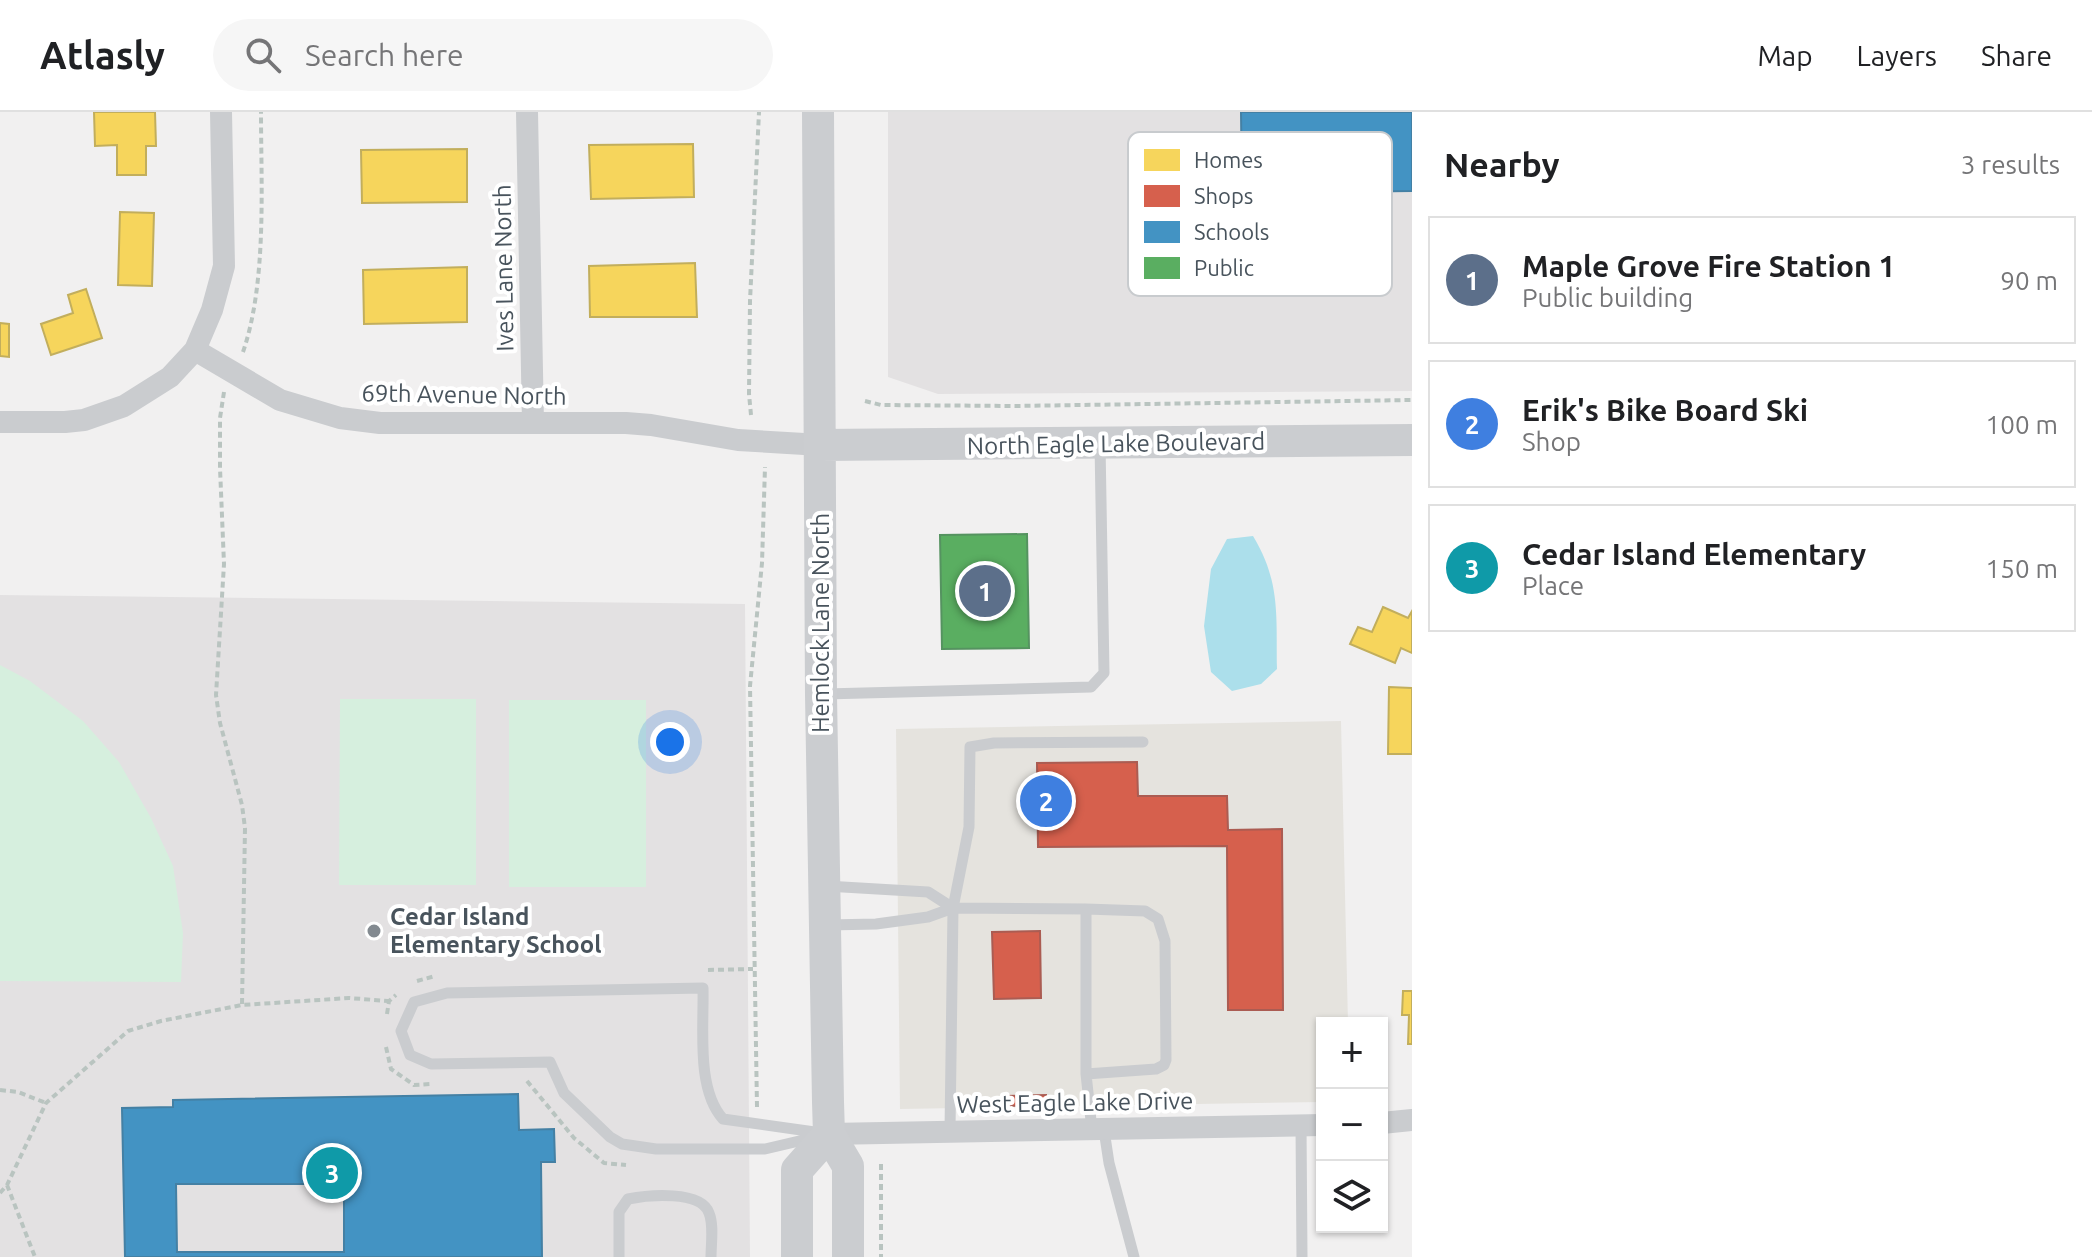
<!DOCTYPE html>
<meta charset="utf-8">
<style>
:root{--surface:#fff;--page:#f6f6f6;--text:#202124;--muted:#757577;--line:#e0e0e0;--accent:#2563eb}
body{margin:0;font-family:Ubuntu,sans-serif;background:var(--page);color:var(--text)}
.controls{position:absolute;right:24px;bottom:24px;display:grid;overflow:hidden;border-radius:0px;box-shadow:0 2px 6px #0004}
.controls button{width:72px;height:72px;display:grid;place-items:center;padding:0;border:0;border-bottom:2px solid var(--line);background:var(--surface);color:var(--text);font:40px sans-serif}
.you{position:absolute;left:670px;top:630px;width:28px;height:28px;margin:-20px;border:6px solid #fff;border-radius:50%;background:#1a73e8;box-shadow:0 0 0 12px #1a73e833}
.badge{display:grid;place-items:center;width:52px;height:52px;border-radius:50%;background:var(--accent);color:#fff;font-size:26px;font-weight:700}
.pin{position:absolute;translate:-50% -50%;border:4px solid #fff;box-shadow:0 2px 8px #0006}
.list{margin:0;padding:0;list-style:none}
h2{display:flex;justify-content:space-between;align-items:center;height:104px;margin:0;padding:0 32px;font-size:34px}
h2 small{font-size:26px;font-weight:400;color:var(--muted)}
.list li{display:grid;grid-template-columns:52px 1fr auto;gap:24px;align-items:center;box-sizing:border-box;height:128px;margin:0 16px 16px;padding:0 16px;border:2px solid var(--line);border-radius:0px}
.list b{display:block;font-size:30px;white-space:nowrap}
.list p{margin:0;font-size:26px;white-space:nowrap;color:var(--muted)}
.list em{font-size:26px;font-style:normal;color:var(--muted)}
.icon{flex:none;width:44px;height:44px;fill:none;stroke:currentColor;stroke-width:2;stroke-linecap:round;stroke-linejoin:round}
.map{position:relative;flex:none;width:1412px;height:1145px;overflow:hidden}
header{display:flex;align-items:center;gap:48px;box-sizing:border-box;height:112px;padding:0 40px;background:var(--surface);border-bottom:2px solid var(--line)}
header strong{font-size:38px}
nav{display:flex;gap:44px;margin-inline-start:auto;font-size:28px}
.search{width:560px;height:72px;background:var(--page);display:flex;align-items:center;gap:20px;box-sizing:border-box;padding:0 28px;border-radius:44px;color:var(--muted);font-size:30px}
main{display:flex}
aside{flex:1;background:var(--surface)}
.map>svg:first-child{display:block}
.commercial{fill:#e5e3de}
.education{fill:#e3e1e2}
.green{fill:#d6efde}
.water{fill:#acdfeb}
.homes{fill:#f6d55c;stroke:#c2ae5c;stroke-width:2}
.shops{fill:#d6604d;stroke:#ab5c52;stroke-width:2}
.schools{fill:#4393c3;stroke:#4480a4;stroke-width:2;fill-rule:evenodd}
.public{fill:#5aae61;stroke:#559360;stroke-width:2}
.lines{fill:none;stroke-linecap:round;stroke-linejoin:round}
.path{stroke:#b9c4c0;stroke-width:4;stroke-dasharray:6 4;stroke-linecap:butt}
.lane{stroke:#cacccf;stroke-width:11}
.street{stroke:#cacccf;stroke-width:22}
.secondary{stroke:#cbcdd0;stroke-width:32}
.poi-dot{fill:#838a90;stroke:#fff;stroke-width:3}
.labels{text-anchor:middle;stroke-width:8;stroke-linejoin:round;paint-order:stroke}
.street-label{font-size:24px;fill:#48535c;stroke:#fff}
.poi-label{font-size:24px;font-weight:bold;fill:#48535c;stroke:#fff;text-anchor:start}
.key{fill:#fff;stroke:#c8cbce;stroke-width:2}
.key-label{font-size:22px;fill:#48535c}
</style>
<header>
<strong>Atlasly</strong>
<div class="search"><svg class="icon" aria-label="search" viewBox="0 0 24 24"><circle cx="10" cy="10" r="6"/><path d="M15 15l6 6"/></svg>Search here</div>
<nav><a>Map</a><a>Layers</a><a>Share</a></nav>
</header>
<main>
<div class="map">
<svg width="1412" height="1145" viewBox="0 0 1412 1145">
<rect width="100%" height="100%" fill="#f1f0f0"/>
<path class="commercial" d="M1341,609L1348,911H1322V990L900,997L896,617Z"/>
<path class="education" d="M888,0H1412V279L938,282L888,265Z
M0,483L745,492L750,1145H0Z"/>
<path class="green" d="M0,553L30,569L83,609L119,650L151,706L173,754L183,821L181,870L0,869Z
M340,587H476V773H339Z
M509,588H646V775H509Z"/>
<path class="water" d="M1253,424C1281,470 1276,505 1277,557L1261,572L1232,579L1211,560L1204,514L1211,457L1227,427Z"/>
<path class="homes" d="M94,0H155L156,34H146V63H117V33L95,34Z
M693,32L694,85L591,87L589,33Z
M467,37V90L362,91L361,38Z
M120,100L154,101L152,174L118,173Z
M695,151L697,205H590L589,154Z
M467,155V210L364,212L363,158Z
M86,177L102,226L51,243L41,212L73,201L68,183Z
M0,211L9,212V245L0,244Z
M1383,495L1408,506L1412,499V541L1401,536L1395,551L1350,532L1358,515L1372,520Z
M1389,575L1412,576V642H1388Z
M1403,879H1412V932H1408L1409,903H1402Z"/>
<path class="shops" d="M1137,650L1138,684H1227L1228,718L1282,717L1283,898H1228L1227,734L1038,735L1037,651Z
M1040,819L1041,886L994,887L992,820Z
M1046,983V993L1002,994V984Z"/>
<path class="schools" d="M1241,0H1412V79L1242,81Z
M518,982L519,1018L554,1017L555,1050H541L542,1145H125L122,996L173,995V988ZM176,1072H344V1140H177Z"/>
<path class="public" d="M1027,422L1029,536L942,537L940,423Z"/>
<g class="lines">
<path class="path" d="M243,240C267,170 261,74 261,0
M224,280L220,306V356L224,452L216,583L220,611L242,693L245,716L242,893
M865,289L881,293L1015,294L1412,288
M751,303L749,282L750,189L759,0
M708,858L753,857
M417,869L435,864
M387,902L389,889L396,883
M386,935L391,957L414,973L431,972
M527,969L574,1026L604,1051L626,1053
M0,978L18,980L46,991
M757,995L750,574L762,451L765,355
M881,1052V1145
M7,1073L35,1145
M0,1081L7,1073L46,991L128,919L161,909L242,893L349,886L388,889"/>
<path class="lane" d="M825,582L1091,575L1104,561L1100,332
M826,774L928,780L953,796
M828,813L876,812L928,805L953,796L1086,797
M703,876C704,916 696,977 723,1007L829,1022L765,1037H656L622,1032L610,1025L564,981L550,950L431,952L410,943L401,919L414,890L447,881Z
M1086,962L1156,957L1164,953L1166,948L1165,829L1158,807L1145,799L1086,797V962L1092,1018
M1301,1013L1302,1145
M1104,1018L1109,1051L1134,1145
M950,1019L953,796L969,715L970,635L994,631L1143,630
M619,1145V1100L628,1087C648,1083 701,1078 709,1101C714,1113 711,1132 711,1145"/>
<path class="street" d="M527,0L533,311
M195,238L280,288L340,306L380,311H626L651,313L738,328L821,333
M0,310H65L84,308L124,294L170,265L195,238L212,198L224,154L221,0
M1382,1011L1412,1008
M829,1022L1322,1013"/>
<path class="secondary" d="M818,0L821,583L828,990L829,1022L848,1054V1145
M821,333L1412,328
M797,1145V1058L829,1022"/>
</g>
<circle class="poi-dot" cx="374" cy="819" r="8"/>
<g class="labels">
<g class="street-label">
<text transform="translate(504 156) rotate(-91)" y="8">Ives Lane North</text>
<text transform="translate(464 283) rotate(1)" y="8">69th Avenue North</text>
<text transform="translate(1116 332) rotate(-1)" y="8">North Eagle Lake Boulevard</text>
<text transform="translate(821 511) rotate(-90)" y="8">Hemlock Lane North</text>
<text transform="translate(1075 991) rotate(-1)" y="8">West Eagle Lake Drive</text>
</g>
<g class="poi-label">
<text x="390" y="813">Cedar Island<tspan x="390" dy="28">Elementary School</tspan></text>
</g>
</g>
<rect x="1128" y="20" width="264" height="164" rx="12" class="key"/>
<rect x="1144" y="37" width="36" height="22" fill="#f6d55c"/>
<rect x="1144" y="73" width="36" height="22" fill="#d6604d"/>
<rect x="1144" y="109" width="36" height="22" fill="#4393c3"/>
<rect x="1144" y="145" width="36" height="22" fill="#5aae61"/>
<g class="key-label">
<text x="1194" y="56">Homes</text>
<text x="1194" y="92">Shops</text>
<text x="1194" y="128">Schools</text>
<text x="1194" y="164">Public</text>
</g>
</svg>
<div class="controls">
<button>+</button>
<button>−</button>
<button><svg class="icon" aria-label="layers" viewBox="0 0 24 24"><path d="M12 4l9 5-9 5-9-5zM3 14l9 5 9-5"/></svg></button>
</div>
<div class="you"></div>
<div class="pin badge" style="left:985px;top:479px;background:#5c6f8a">1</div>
<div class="pin badge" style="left:1046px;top:689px;background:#3f7fe0">2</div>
<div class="pin badge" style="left:332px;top:1061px;background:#0f9aa8">3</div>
</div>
<aside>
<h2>Nearby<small>3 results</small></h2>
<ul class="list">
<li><span class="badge" style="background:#5c6f8a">1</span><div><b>Maple Grove Fire Station 1</b><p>Public building</p></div><em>90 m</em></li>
<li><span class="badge" style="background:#3f7fe0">2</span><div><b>Erik's Bike Board Ski</b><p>Shop</p></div><em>100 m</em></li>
<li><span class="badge" style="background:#0f9aa8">3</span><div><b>Cedar Island Elementary</b><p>Place</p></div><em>150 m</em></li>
</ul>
</aside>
</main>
